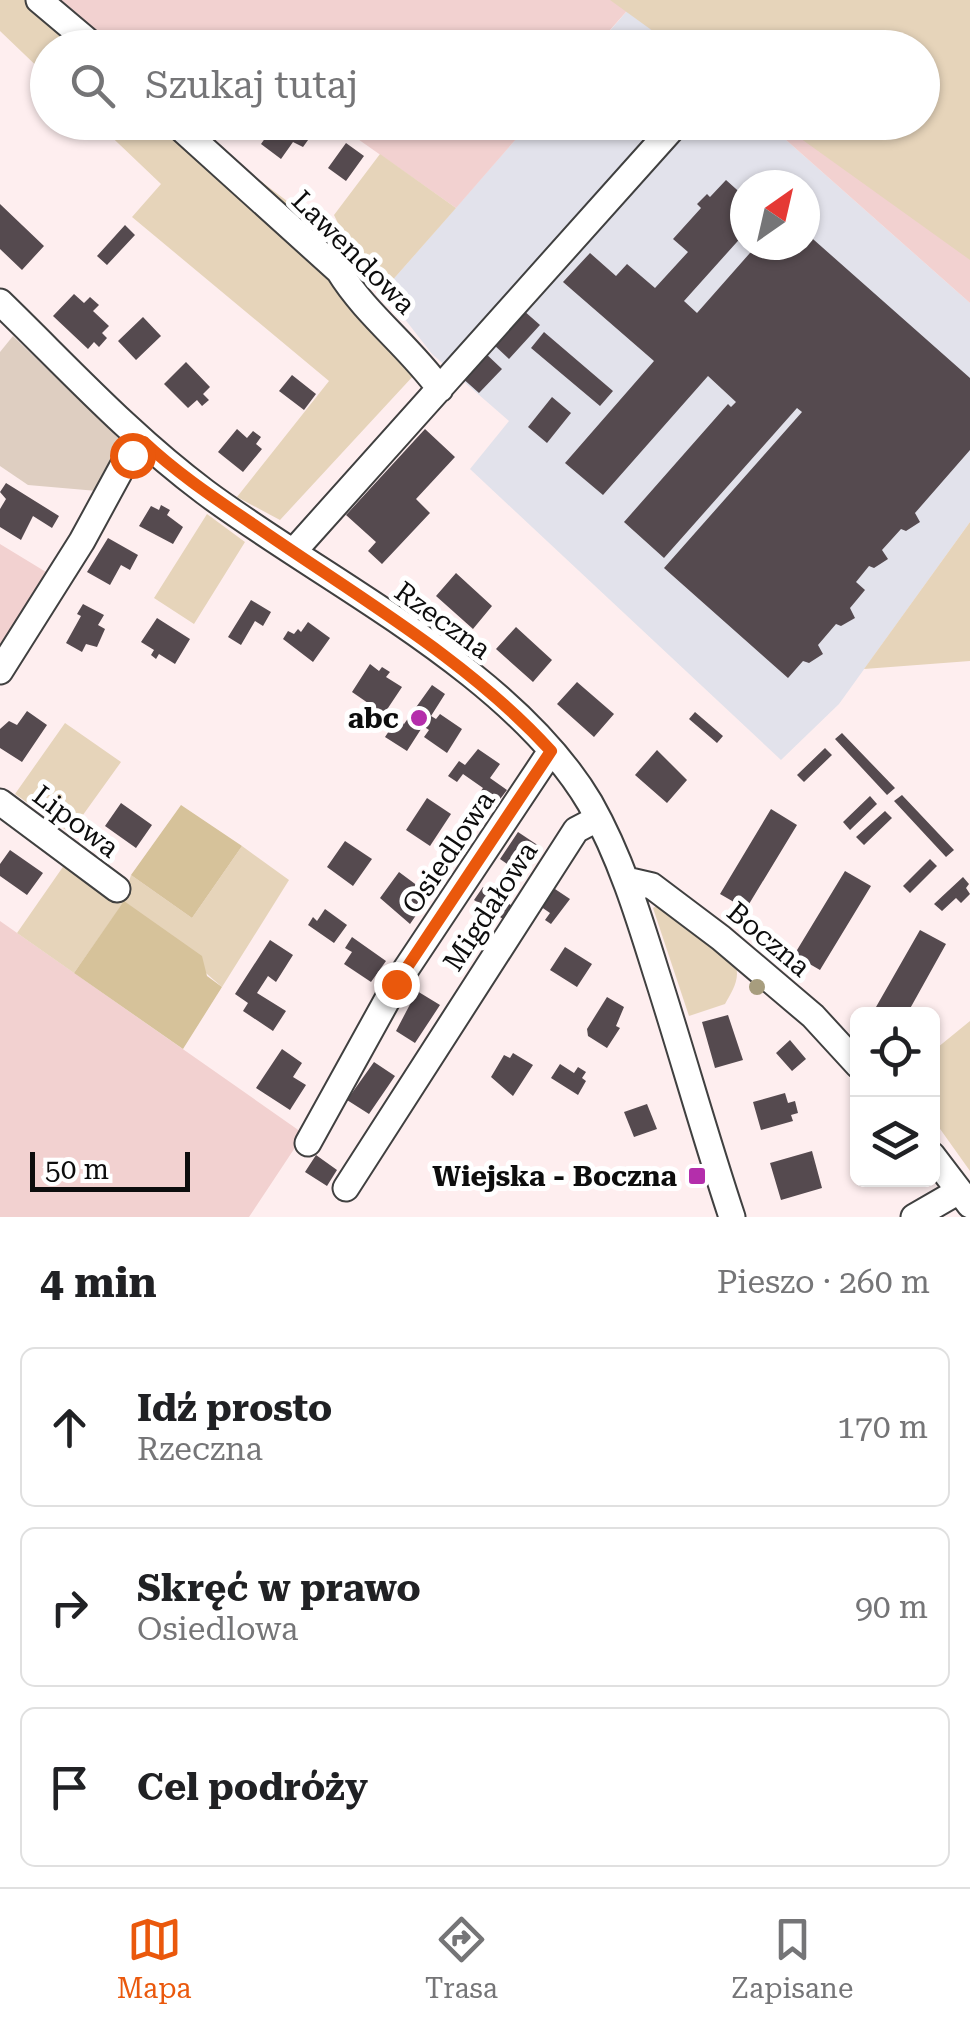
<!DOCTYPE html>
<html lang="pl">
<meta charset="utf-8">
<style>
:root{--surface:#fff;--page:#f2f2f2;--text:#202124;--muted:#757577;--line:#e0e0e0;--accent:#ea580c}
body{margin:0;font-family:"Roboto Serif",serif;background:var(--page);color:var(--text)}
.controls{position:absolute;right:30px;bottom:30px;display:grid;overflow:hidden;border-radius:15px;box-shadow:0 2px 8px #0004}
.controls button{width:90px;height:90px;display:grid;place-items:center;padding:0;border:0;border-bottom:2px solid var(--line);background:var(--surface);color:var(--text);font:50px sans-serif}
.compass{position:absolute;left:730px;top:170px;width:90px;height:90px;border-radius:50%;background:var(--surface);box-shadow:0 2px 8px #0004;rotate:34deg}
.scale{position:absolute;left:30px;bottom:25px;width:160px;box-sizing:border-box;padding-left:10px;border:5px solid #0d0d0d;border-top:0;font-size:28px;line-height:35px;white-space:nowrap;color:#0d0d0d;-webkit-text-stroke:8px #fff;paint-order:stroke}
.stop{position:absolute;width:30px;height:30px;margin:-22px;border:8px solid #ea580c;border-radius:50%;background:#fff}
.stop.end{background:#ea580c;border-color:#fff;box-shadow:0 2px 10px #0008}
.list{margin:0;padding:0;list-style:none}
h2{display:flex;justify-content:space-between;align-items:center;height:130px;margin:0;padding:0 40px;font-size:42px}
h2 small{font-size:32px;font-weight:400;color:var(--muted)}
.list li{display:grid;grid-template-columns:65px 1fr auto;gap:30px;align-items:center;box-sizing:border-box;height:160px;margin:0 20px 20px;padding:0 20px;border:2px solid var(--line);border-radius:15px}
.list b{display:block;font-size:38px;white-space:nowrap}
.list p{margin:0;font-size:32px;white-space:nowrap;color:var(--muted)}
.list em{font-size:32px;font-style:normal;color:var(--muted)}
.icon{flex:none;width:55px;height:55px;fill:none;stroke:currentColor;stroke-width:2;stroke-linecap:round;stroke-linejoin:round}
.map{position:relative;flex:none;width:970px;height:1217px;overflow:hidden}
.search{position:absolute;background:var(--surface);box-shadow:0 2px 8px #0004;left:30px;right:30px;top:30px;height:110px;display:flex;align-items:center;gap:25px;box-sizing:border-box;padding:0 35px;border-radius:55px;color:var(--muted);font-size:38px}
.sheet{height:670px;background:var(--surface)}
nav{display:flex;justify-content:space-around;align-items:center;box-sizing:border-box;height:140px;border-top:2px solid var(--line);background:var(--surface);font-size:28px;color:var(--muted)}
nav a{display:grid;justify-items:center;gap:5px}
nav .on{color:var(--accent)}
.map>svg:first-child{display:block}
.industrial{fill:#e2e2eb;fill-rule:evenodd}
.farmland{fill:#f2d1d0}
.green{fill:#e6d4ba}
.forest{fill:#d6c29a}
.cemetery{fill:#decec1}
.building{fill:#554a4f}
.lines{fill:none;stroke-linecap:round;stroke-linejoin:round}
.minor-casing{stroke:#404040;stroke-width:29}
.minor{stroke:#fff;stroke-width:25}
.tree{fill:#a79d7e}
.route{stroke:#ea580c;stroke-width:12}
.poi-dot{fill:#b42eab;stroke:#fff;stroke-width:4}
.labels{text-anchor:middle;stroke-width:10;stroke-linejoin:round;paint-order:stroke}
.street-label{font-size:28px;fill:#0d0d0d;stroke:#fff}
.poi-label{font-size:28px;font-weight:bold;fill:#0d0d0d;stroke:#fff;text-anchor:end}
</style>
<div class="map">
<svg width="970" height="1217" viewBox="0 0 970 1217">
<rect width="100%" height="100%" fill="#feeeef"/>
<path class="industrial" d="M633,4L683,48H595Z
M530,123H767L970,303V522L839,704L781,760L470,469L509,421L432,354L383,291ZM745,185H805V245H745Z"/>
<path class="farmland" d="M32,0H970V303L767,123L922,122V48L633,4L595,47H96Z
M335,123H530L456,208Z
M0,544L46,572L0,646Z
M0,921L304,1134L249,1217H0Z"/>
<path class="green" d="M0,0H32L96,47L48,48L47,76L0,31Z
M610,0H970V260L779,123L922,122V48L675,47Z
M97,123H218L204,138L324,229L337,277L415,374L280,520L237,497L329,381L132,217L161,184Z
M380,154L456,208L383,291L355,258L334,215Z
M207,514L245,542L194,624L154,598Z
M970,522V661L864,669Z
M65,723L121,762L70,833L15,794Z
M242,846L289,880L222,987L124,902L74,973L17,933L67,861L123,901L131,875L192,918Z
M664,901C683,916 728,944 736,967C740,980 731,993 725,1004L689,1016L653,908Z
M970,1021V1171L933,1119L932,1052Z"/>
<path class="forest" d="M181,805L242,846L192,918L131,875Z
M124,901L202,956L207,976L222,987L183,1049L74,973Z"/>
<path class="cemetery" d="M13,336L122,442L97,491L28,485L0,466V352Z"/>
<path class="building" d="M270,122H307L316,129L303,147L293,142L281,159L261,144L268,134L264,131Z
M346,143L364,156L346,181L328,168Z
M726,180L745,197V233L684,301L697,313L757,245H805V232L970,378V450L915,513L920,522L906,531L901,529L882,550L888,559L874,568L869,566L856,582L865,590L850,608L855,618L841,626L836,624L818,645L823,654L809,663L803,661L788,678L664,568L802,412L797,408L664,558L624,522L728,404L731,407L736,402L708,376L603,495L565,463L654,361L563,282L590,253L616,276L627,264L655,288L688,252L673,239L701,208L697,204L707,194L710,197Z
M0,204L44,246L22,270L0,249Z
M125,225L135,235L107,265L97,256Z
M74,294L84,303L90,297L99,305L93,311L109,326L102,333L107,338L99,347L94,342L88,349L53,316Z
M523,310L540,325L509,359L492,343Z
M143,317L161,336L136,360L118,341Z
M544,332L613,391L600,406L531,348Z
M483,351L502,369L479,393L460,376Z
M186,362L210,387L203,394L209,400L202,406L197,400L188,408L164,384Z
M292,375L316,394L304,410L279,391Z
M552,397L571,413L547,443L528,427Z
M237,429L247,438L253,431L261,437L256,444L262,449L243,472L218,452Z
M425,429L455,457L416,499L430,513L382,564L368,551L376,542L346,515Z
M6,483L59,516L52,528L33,516L21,540L0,527V509L6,499L0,492Z
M161,505L170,510L167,515L183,527L173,544L139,526L151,506L159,510Z
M108,538L138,555L130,570L121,565L110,585L87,572Z
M456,573L492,606L473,629L436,596Z
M251,600L271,612L263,626L255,621L241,645L228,637Z
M83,604L104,615L98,625L105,629L97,647L86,644L82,652L66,643L81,616L77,614Z
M157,618L190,639L175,664L159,654L156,659L151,655L154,650L141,642Z
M308,622L330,638L313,662L283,639L288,631L294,634L298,629L301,632Z
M516,627L552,660L533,682L496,649Z
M370,664L379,671L382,667L390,672L386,677L402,687L384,714L352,692Z
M577,682L614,714L594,737L557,704Z
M432,685L445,694L431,716L436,719L440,714L462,729L447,753L424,737L429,730L423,726L407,751L385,737L397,719L404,724Z
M27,711L47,725L22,762L0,748V729L9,721L17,725Z
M695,712L723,736L717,743L689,719Z
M842,733L895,788L887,795L835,739Z
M825,748L832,755L804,782L797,775Z
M478,749L500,764L490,778L507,790L494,807L478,795L483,788L463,774L457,782L448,776L459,761L465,765Z
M657,750L687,780L667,803L635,775Z
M902,795L954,850L946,857L894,801Z
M870,796L877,804L850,830L843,822Z
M427,798L451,814L430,846L406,830Z
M121,803L152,825L136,848L105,826Z
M771,809L797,825L746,909L720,894Z
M885,811L892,818L864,845L856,837Z
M518,832L542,848L523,875L500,859Z
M345,841L372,859L353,886L327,867Z
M10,850L43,873L27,895L0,876V864Z
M930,859L937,866L910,893L903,886Z
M845,871L871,886L820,970L794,955Z
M399,872L430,895L410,924L380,898Z
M963,877L969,884L966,888L970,894L961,903L956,898L942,911L934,904Z
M549,885L570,899L551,924L545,920L550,913L537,904Z
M483,887L514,907L506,921L474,900Z
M325,909L347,925L334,943L308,925L313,917L317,921Z
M920,930L946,944L907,1014H872Z
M352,937L386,961L371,982L344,964L352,952L345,948Z
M270,940L293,955L276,982L268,976L257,993L286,1011L273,1031L243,1011L248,1003L235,994Z
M565,947L592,964L577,987L550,970Z
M417,991L440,1005L415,1043L396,1031Z
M607,997L624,1007L616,1026L620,1028L607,1048L588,1036L587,1029Z
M728,1015L743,1060L715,1068L702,1022Z
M790,1040L806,1059L792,1071L776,1053Z
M282,1049L302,1063L293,1077L306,1085L290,1110L256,1088Z
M513,1053L533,1065L513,1096L491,1077L504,1055L510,1058Z
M374,1062L395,1076L369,1114L347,1100Z
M560,1064L574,1073L578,1067L586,1072L582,1078L586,1081L578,1095L551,1078Z
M785,1093L788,1103L795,1101L798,1113L791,1115L793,1121L761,1130L753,1102Z
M647,1104L657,1129L634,1137L624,1112Z
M812,1151L822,1188L781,1200L770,1163Z
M316,1155L337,1170L327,1186L305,1172Z"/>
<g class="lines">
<defs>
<path id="minor" d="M39,0L96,48
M174,122L339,271C366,315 409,346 440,389
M0,302C67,367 130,436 205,492C326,582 512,671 590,803C620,856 638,914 656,972C682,1053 705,1136 732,1217
M293,552L678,122
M0,671L82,541L125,462L144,442
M0,802L117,889
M626,880L652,886L721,938L813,1016L858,1065
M308,1143L396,984L551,751
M932,1155L970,1205
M346,1188L576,830L597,819
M914,1217L959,1191"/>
</defs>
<use href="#minor" class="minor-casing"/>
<use href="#minor" class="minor"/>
</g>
<circle class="tree" cx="757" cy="987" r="8"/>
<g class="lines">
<path class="route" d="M132,455L144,442C178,474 216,499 254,525C356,596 467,659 551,751L396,984"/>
</g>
<g class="poi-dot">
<circle cx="419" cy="718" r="10"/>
<rect x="687" y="1166" width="20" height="20" rx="5"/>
</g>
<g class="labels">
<g class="street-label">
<text transform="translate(354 252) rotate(45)" y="10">Lawendowa</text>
<text transform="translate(443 620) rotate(36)" y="10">Rzeczna</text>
<text transform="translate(76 821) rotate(37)" y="10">Lipowa</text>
<text transform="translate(448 852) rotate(-56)" y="10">Osiedlowa</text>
<text transform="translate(490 906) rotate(-57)" y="10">Migdałowa</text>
<text transform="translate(769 939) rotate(40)" y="10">Boczna</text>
</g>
<g class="poi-label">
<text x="399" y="728">abc</text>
<text x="677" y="1186">Wiejska - Boczna</text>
</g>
</g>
</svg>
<div class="controls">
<button><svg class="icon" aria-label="locate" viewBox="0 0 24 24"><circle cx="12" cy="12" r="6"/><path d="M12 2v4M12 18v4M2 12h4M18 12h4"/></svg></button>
<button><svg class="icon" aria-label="layers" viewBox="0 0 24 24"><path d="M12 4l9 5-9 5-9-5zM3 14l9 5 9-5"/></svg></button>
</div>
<svg class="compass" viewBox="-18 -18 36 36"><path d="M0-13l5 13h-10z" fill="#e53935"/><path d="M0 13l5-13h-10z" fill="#757577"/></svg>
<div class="scale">50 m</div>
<div class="stop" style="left:132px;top:455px"></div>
<div class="stop end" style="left:396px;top:984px"></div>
<div class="search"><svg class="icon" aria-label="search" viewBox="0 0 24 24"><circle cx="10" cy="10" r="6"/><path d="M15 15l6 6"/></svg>Szukaj tutaj</div>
</div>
<section class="sheet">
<h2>4 min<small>Pieszo · 260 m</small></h2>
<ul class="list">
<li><svg class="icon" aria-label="ahead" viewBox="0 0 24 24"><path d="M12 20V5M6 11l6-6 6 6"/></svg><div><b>Idź prosto</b><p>Rzeczna</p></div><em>170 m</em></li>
<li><svg class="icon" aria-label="right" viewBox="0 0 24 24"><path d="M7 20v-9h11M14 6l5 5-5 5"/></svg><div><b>Skręć w prawo</b><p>Osiedlowa</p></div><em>90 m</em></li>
<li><svg class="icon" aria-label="arrive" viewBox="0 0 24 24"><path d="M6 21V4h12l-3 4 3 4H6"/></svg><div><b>Cel podróży</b></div></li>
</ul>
</section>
<nav>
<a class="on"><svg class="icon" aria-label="map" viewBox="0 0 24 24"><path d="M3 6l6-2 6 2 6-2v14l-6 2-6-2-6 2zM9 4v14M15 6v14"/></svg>Mapa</a>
<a><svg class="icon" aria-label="directions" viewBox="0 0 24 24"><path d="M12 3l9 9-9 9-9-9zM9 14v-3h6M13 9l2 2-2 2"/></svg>Trasa</a>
<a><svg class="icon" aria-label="saved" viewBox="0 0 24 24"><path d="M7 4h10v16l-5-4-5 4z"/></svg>Zapisane</a>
</nav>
